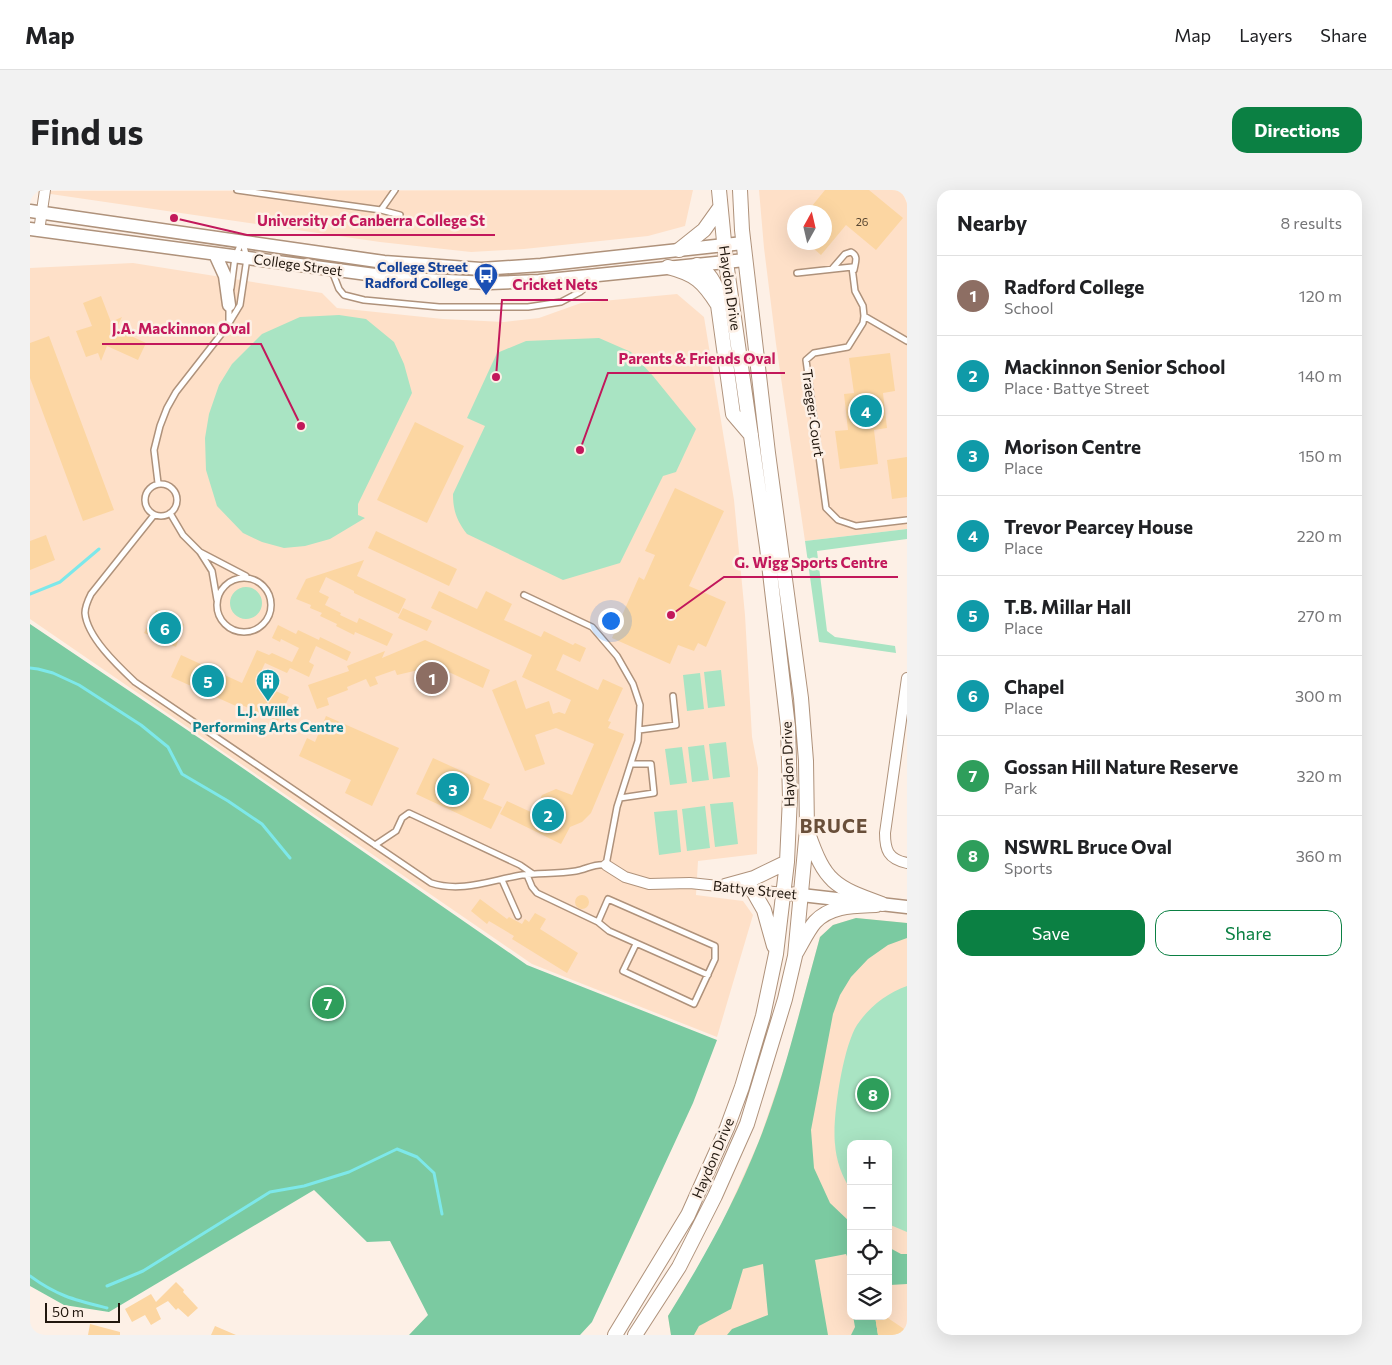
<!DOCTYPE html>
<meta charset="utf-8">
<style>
:root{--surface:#fff;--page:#f2f2f2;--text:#202124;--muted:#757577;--line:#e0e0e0;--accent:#0b8043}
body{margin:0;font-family:Commissioner,sans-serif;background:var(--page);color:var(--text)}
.controls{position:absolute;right:15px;bottom:15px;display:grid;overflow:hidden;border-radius:10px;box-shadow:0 5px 20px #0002}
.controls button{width:45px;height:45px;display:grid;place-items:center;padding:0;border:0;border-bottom:1px solid var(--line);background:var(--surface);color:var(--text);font:25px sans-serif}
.compass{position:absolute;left:757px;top:15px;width:45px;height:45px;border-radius:50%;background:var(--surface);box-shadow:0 5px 20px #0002;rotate:8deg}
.scale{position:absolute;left:15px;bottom:12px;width:75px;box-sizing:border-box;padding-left:5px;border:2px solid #21170e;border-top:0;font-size:14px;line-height:18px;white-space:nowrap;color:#21170e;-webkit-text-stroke:4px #fdf0e6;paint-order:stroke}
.you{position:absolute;left:580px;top:430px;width:18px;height:18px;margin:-12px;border:4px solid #fff;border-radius:50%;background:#1a73e8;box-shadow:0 0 0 8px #1a73e833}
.badge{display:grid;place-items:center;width:32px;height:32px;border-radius:50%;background:var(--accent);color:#fff;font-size:16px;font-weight:700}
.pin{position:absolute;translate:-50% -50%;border:2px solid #fff;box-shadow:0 1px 5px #0006}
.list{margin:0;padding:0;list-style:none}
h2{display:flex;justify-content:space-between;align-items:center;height:65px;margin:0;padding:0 20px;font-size:21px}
h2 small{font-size:16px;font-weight:400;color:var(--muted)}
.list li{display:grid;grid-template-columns:32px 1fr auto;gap:15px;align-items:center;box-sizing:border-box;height:80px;padding:0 20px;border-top:1px solid var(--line)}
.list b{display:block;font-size:19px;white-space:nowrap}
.list p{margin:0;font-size:16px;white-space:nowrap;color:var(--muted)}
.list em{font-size:16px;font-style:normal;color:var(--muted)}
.actions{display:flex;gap:10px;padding:15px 20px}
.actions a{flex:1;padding:11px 0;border:1px solid var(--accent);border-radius:15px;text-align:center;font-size:18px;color:var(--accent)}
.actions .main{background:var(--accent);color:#fff}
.icon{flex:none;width:28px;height:28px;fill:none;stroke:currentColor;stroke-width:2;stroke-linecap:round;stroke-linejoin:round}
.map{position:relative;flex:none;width:877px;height:1145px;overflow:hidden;border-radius:15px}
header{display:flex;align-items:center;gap:30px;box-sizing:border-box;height:70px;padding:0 25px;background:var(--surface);border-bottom:1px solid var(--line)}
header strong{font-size:24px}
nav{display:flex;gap:28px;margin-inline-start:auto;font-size:18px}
.intro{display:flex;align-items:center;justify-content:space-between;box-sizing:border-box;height:120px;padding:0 30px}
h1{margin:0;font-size:35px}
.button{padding:12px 22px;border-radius:15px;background:var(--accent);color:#fff;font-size:18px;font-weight:700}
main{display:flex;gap:30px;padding:0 30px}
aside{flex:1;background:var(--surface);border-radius:15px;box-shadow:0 5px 20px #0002}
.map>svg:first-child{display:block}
.built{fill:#fee0c8;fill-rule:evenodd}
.green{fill:#a9e4c3}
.forest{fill:#7bcaa1}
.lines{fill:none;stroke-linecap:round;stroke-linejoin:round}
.stream{stroke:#7de8ea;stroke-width:3}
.building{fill:#fcd6a2}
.service-casing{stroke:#af927b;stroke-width:8}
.minor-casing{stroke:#af927b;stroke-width:12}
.tertiary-casing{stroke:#af927b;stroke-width:15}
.secondary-casing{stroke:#af927b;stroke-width:16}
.service{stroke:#fff;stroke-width:5}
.minor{stroke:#fff;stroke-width:10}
.tertiary{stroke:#fff;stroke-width:12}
.secondary{stroke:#fff;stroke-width:14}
.labels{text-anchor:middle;stroke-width:5;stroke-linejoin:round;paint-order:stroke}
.number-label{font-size:11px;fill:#584733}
.street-label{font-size:14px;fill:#21170e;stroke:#fdf0e6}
.transit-label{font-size:14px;font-weight:bold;fill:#164399;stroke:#fdf0e6;text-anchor:end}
.culture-label{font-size:14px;font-weight:bold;fill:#0d838f;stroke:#fdf0e6}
.district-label{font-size:19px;font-weight:bold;letter-spacing:1px;fill:#694f3a;stroke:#fdf0e6}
.leader{fill:none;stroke:#c2185b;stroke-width:2}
.callout-dot{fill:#c2185b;stroke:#fdf0e6;stroke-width:2}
.callout-label{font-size:15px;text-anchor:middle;font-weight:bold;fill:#c2185b;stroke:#fdf0e6;stroke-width:5;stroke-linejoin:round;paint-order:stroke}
</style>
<header>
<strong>Map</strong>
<nav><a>Map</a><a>Layers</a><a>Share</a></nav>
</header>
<div class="intro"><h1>Find us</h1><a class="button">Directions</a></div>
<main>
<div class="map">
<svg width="877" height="1145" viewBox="0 0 877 1145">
<rect width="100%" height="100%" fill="#fdf0e6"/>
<path class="built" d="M663,0L655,36L618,46L494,59L441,62L350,52L0,1Z
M729,0H871L877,13V339L775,351L746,154L734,58ZM764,22H794V52H764Z
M103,73L292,103L307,118L413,129L474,132L509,128L551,113L647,104L674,127L704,310L715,425L722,547L728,578L727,664L668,671L666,705L713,711L723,725L687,847L502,774L0,429V78Z
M826,728L877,733V1145H641L638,1126L668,1079L694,1029L729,951L757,869L790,747L803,735ZM821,954H858V1126H821Z"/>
<path class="green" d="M309,125L336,129L364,152L374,174L382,203L328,314V325L335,328L300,349L275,356L254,358L232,352L213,343L187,316L176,280L175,248L179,224L189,195L202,174L232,144L270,127Z
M569,148L601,162L623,186L666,239L646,282L633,286L590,373L533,390L437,344C427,331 423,321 423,304L455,236L437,228L467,163L496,151Z
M877,339V349L787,361L797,441L805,447L865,456L866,463L789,452L775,351Z
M200 413a16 16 0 1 1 32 0a16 16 0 1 1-32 0Z
M691,480L695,516L678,518L674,482Z
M670,483L674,519L657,521L653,485Z
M696,552L700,587L683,589L679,554Z
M674,555L679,590L662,592L658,557Z
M652,557L657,593L640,595L635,559Z
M703,612L708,654L685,657L680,614Z
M675,616L680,658L657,661L652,619Z
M647,620L651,662L629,665L624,622Z
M877,796V1042L858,1034V954H821V1000C812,987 806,970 805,954C802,928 813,857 827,835C839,817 857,803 877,796Z"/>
<path class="forest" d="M0,434L175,552L497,775L687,850L663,913L562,1132L550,1145H379L398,1125L360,1051L337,1052L284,1000L79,1122L34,1115L0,1096Z
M826,728L877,733V748L858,755L838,769L821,787L810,805L803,824L781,940L784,978L800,1013L821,1033V1075L816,1064L785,1070L798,1145H697L702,1139L738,1125L733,1074L713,1079L701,1119L669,1136L664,1145H641L638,1126C673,1070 705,1012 729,951C755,885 771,815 790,747L803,735Z
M858,1057L871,1064H877V1094L860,1095L858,1100Z
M823,1126H845L848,1145H821L825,1137Z"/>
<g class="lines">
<path class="stream" d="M0,404L30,392L69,359
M0,478L8,479L23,483L49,495L111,535L138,557L152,584L198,611L232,634L260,668
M0,1086C27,1106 45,1110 77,1118
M77,1096L113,1081L240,1002L274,996L319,982L367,959L387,967L404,983L412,1024"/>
</g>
<path class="building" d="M795,0H839L873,28L846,60L816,35L791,65L776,52H794V22H777Z
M71,106L81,132L92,127L86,139L116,153L108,170L77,156L71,171L68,163L56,167L46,141L62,136L53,113Z
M19,146L84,320L53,331L0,188V153Z
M860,163L865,201L853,203L857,238L844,240L848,274L810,279L805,241L818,240L814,204L824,203L819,168Z
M385,232L434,256L397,333L347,310Z
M877,267V307L862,309L857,270Z
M645,298L694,321L659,396L696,412L676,457L668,453L664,461L648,455L640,474L582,448L609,387L614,390L625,365L615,361Z
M346,341L427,379L419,396L338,358Z
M16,345L25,370L0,380V351Z
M334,370L327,386L376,409L369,424L324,403V401L296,387L289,402L299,407L295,415L311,423L310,425L327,433L329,428L363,444L357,456L325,442L324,445L306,436L307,434L290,426L292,423L280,418L281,415L266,409L276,389Z
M409,401L447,419L456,401L482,414L474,430L511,447L514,441L543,455L545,453L556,458L550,472L533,464L526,480L568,500L573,489L593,498L578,531L581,532L578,538L594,544L561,623L552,632L540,637L531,654L470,624L477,611L503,623L512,605L526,599L542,605L564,554L526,538L505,545L515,574L495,581L462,500L486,490L496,519L519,511L523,524L529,522L535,524L541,510L492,487L502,465L401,418Z
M373,418L402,431L397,441L368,428Z
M126,420L154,434L146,457L114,443Z
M248,435L266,444L268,440L289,450L290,447L321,462L317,471L286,456L279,472L284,475L279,487L260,478L257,483L235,473L226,492L259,507L248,531L207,513L206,516L141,487L151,465L212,493L227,460L239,465L242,463L262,472L269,458L251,449L250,452L242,448Z
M395,450L460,480L453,498L406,476L367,485L365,480L345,487L348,494L340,497L336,489L317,497L318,500L297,508L299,515L287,519L278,495L319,481L317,476L355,461L352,468Z
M296,526L369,558L342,616L315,603L321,590L269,566L277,548L285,552Z
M403,568L460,594L453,609L472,617L461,639L386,604Z
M545 712a7 7 0 1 1 14 0a7 7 0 1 1-14 0Z
M450,709L477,729L479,727L492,734L495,729L499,732L505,723L516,729L510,739L548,763L537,783L482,749L484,746L459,731L457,734L441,721Z
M146,1092L154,1100L153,1102L168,1118L158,1127L148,1118L146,1120L138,1111L126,1118L131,1129L121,1135L115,1125L102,1132L95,1119L121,1104L126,1112Z
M845,1126H855L877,1141V1145H848Z
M60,1134L90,1142V1145H58Z
M185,1136L206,1145H181Z"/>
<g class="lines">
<defs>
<path id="service" d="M207,0L351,20L370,25
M351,20L365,0
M802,79L815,64L821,62C829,66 825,73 824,80
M302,81L309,99L314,105L334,110L409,117H498L531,112L550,102L565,89
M767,83L822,77L825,101L833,116L834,126L833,133L818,157L784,163L776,170L796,318L808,330L826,336L877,330
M201,98L205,67L212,51
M834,126L877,151
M199,133V114
M128,293L124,260L130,236L137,218L146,202L196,138L210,115L217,68L213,53
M115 310a16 16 0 1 1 32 0a16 16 0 1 1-32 0Z
M140,323L153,345L170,362L182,381L187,410
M124,325L61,404C58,410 55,416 55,423C57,447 88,476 105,492L401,693C432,703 461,690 492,685C510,683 528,684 546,681C557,679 565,673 576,675L587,617L608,551L610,515L603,494L587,466L562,437L494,405
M170,362L216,386
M187 415a27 27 0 1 1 54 0a27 27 0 1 1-54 0Z
M609,540L646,535L643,506
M590,608L624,603L621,574H602
M345,655L366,641L372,628L379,623L490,675L503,684
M497,685L502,697L507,703L568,732L579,741L678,785
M472,690L488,726
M568,732L578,709L685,756V769L664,814L593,781L606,754"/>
<path id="minor" d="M9,41L15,0
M877,488L855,643C855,660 858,669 877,673
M576,675L595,687L619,694L660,693L754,703"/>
<path id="tertiary" d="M0,21L354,72L451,79L511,75L713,53
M0,39L375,89L459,93L509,91L715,70
M185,64L195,86L199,115
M754,703L877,717"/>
<path id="secondary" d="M649,60L674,40L689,19
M667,75C681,83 685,95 691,109
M638,77C665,84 673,91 688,115L703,224L721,245
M778,643C795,692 804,697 852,714
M695,696L724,688L757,672
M722,699L734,720L744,756
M766,763C772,753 778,740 785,732C801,715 825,716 846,715
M585,1145L658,1025L697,938L712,897L733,826L746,764L757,672L760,607L758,537L737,357L696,72L689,0
M605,1145L649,1077L685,1006L717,934L755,809L765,766L777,639L776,571L771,508L738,263L712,40L710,0"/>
</defs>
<use href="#service" class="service-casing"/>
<use href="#minor" class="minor-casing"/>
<use href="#tertiary" class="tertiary-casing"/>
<use href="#secondary" class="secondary-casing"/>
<use href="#service" class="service"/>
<use href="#minor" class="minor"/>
<use href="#tertiary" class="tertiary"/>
<use href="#secondary" class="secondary"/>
</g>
<defs>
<symbol id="bus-pin" viewBox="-11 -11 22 30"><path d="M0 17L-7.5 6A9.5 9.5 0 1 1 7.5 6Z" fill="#1a4fb4" stroke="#fdf0e6"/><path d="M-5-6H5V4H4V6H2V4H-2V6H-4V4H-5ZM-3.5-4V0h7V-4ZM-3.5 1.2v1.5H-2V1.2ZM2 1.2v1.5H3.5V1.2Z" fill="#fff"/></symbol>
<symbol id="building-pin" viewBox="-11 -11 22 30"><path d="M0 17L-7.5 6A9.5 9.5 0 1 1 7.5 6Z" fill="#0f9aa8" stroke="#fdf0e6"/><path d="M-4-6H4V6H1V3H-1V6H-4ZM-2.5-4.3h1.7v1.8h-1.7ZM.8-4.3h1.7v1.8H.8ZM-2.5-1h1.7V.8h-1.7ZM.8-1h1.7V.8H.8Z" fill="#fff"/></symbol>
</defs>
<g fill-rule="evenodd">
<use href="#bus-pin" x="442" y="71" width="28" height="38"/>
<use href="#building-pin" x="224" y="477" width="28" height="38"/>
</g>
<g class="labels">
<g class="number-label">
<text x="832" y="36">26</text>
</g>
<g class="street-label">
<text transform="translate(268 75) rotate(8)" y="5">College Street</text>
<text transform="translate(700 98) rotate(82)" y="5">Haydon Drive</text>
<text transform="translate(783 223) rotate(82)" y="5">Traeger Court</text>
<text transform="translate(758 574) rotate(-92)" y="5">Haydon Drive</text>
<text transform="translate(725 700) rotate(6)" y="5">Battye Street</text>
<text transform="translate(683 968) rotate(-67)" y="5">Haydon Drive</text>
</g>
<g class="transit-label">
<text x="438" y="82">College Street<tspan x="438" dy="16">Radford College</tspan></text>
</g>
<g class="culture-label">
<text x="238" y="526">L.J. Willet<tspan x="238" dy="16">Performing Arts Centre</tspan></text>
</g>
<g class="district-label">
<text x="804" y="643">BRUCE</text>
</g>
</g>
<path class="leader" d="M144 28L217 45H465M466 187L472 110H578M271 236L231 154H72M550 260L578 183H755M641 425L694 387H868"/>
<g class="callout-dot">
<circle cx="144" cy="28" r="5"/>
<circle cx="466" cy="187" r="5"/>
<circle cx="271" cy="236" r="5"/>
<circle cx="550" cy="260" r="5"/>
<circle cx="641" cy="425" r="5"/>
</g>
<g class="callout-label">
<text x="341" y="36">University of Canberra College St</text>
<text x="525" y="100">Cricket Nets</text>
<text x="151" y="144">J.A. Mackinnon Oval</text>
<text x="667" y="174">Parents &amp; Friends Oval</text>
<text x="781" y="378">G. Wigg Sports Centre</text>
</g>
</svg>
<div class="controls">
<button>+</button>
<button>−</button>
<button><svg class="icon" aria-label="locate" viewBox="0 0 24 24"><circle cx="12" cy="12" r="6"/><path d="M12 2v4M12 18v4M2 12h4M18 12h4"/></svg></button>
<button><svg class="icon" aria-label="layers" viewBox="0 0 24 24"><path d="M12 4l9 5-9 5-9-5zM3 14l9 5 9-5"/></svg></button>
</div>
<svg class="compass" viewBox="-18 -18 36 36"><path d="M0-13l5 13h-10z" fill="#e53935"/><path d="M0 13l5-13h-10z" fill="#757577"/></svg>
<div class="scale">50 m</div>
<div class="you"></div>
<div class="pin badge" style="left:402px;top:488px;background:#8d6e63">1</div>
<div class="pin badge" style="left:518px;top:625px;background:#0f9aa8">2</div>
<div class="pin badge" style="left:423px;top:599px;background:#0f9aa8">3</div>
<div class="pin badge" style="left:836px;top:221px;background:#0f9aa8">4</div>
<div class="pin badge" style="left:178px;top:491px;background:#0f9aa8">5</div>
<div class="pin badge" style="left:135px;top:438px;background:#0f9aa8">6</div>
<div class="pin badge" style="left:298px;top:813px;background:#2e9e5b">7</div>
<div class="pin badge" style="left:843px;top:904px;background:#2e9e5b">8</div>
</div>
<aside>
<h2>Nearby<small>8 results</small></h2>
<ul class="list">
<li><span class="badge" style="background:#8d6e63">1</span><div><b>Radford College</b><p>School</p></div><em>120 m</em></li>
<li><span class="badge" style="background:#0f9aa8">2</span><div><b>Mackinnon Senior School</b><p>Place · Battye Street</p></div><em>140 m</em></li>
<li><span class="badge" style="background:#0f9aa8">3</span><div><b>Morison Centre</b><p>Place</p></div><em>150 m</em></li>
<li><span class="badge" style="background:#0f9aa8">4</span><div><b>Trevor Pearcey House</b><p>Place</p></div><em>220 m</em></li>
<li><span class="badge" style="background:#0f9aa8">5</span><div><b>T.B. Millar Hall</b><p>Place</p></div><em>270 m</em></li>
<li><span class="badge" style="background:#0f9aa8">6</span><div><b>Chapel</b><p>Place</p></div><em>300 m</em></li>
<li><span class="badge" style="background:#2e9e5b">7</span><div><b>Gossan Hill Nature Reserve</b><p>Park</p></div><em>320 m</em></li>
<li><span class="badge" style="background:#2e9e5b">8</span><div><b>NSWRL Bruce Oval</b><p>Sports</p></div><em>360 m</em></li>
</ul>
<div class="actions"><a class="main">Save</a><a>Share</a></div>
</aside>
</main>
